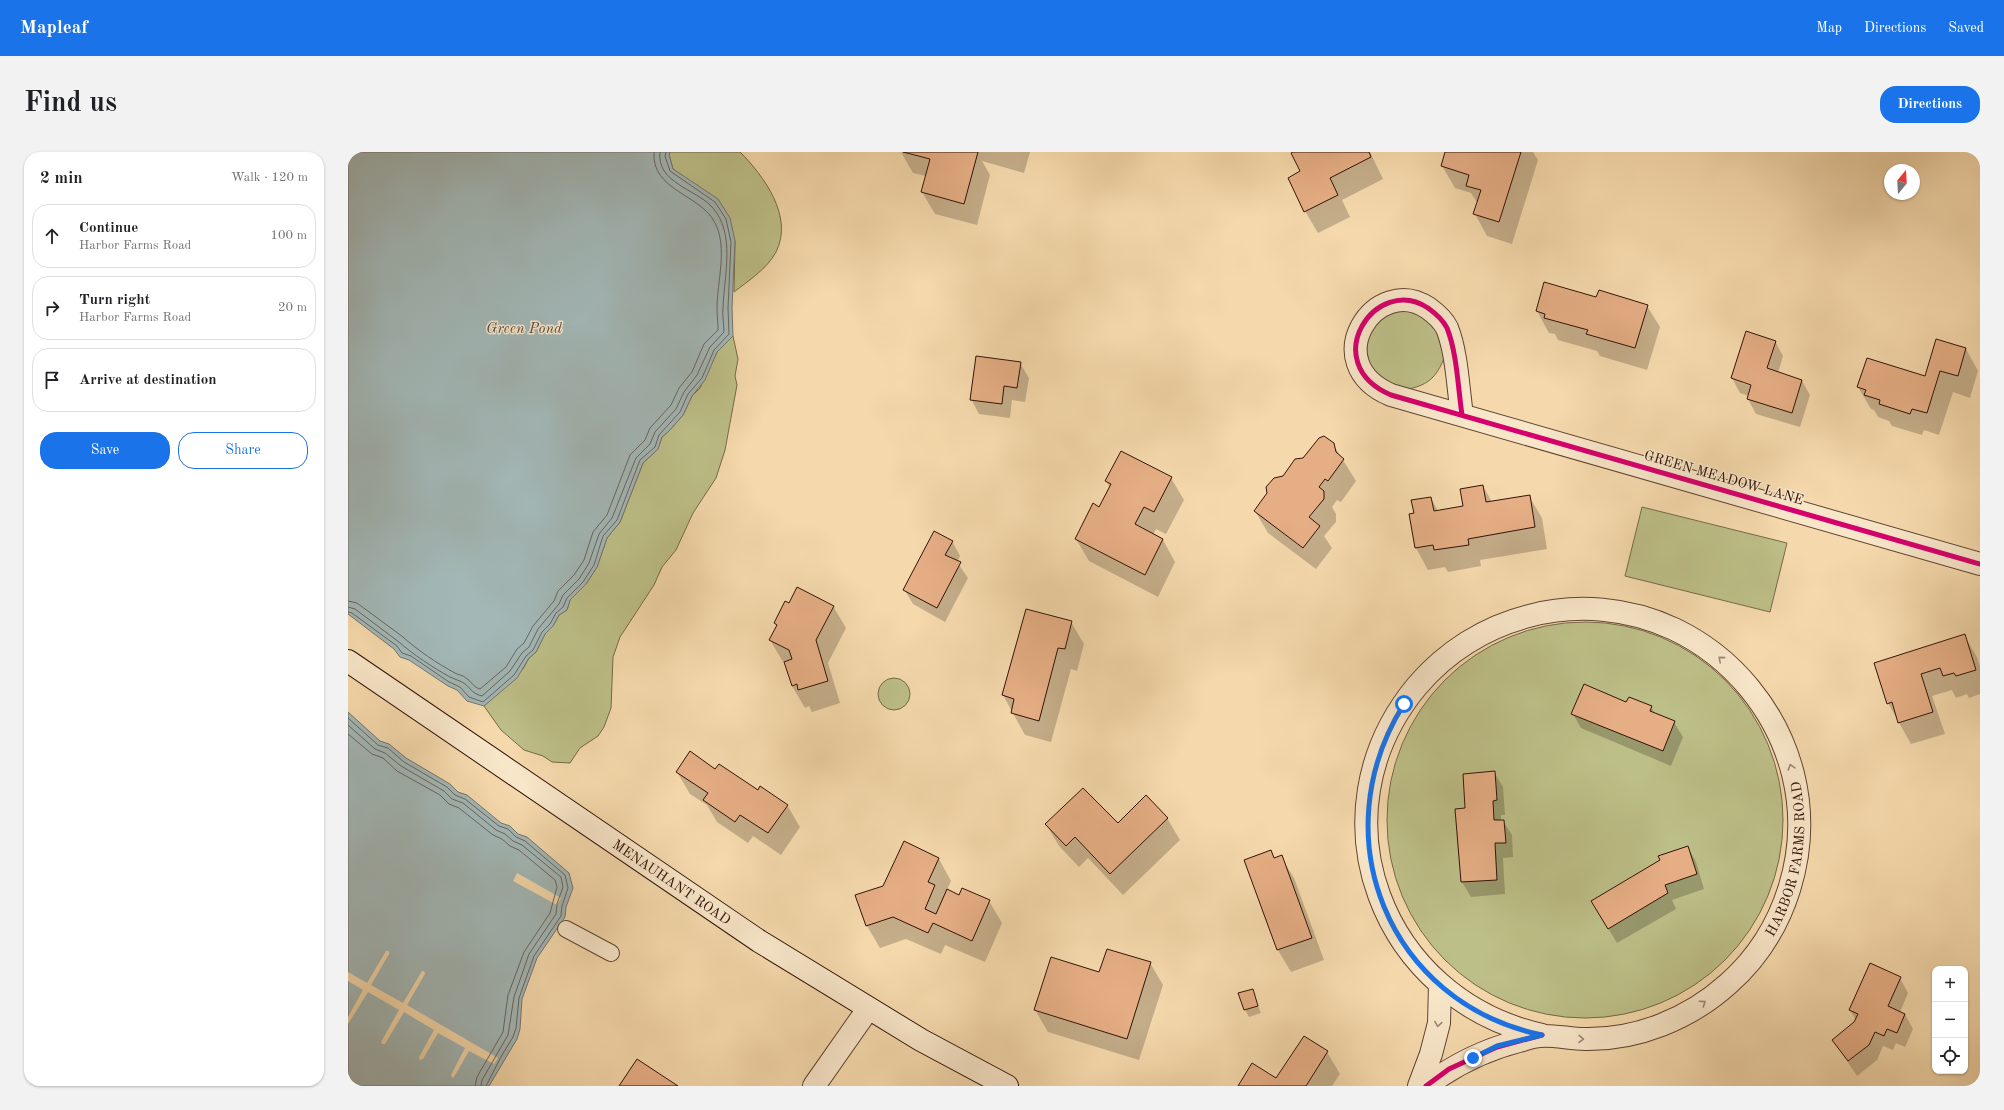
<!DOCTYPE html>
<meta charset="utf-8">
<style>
:root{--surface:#fff;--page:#f2f2f2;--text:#202124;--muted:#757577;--line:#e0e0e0;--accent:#1a73e8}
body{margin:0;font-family:"Old Standard TT",serif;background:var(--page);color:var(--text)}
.controls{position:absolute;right:12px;bottom:12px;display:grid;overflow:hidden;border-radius:8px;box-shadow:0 1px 3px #0004}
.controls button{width:36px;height:36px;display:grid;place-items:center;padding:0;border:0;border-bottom:1px solid var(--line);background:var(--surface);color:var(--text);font:20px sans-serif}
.compass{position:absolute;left:1536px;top:12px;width:36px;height:36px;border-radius:50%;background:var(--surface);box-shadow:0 1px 3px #0004;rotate:18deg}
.stop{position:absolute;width:12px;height:12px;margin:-9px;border:3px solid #1a73e8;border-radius:50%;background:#fff}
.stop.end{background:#1a73e8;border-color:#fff;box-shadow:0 1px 4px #0008}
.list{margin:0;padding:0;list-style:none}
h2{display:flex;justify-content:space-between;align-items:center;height:52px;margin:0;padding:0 16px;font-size:17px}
h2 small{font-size:13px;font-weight:400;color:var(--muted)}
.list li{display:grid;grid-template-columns:26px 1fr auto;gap:12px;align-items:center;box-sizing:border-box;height:64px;margin:0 8px 8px;padding:0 8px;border:1px solid var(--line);border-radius:16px}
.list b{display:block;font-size:15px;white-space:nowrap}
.list p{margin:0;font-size:13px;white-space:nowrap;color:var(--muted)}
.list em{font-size:13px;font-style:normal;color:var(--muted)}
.actions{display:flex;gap:8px;padding:12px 16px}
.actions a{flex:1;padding:9px 0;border:1px solid var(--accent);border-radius:16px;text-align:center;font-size:14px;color:var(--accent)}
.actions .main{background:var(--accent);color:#fff}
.icon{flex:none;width:22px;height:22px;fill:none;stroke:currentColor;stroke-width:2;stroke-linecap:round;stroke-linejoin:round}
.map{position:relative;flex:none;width:1632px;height:934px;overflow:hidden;border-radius:16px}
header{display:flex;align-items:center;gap:24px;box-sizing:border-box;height:56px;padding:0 20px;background:var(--accent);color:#fff}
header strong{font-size:19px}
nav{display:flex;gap:22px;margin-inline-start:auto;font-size:14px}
.intro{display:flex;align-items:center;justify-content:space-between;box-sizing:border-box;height:96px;padding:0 24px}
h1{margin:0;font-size:28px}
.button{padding:10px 18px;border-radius:16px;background:var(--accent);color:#fff;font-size:14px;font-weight:700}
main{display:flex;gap:24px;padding:0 24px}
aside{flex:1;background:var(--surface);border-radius:16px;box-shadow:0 1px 3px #0004}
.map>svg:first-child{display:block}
.green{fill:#bdbf88;stroke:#776848}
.water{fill:#a2b7b6;stroke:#757570}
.pier{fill:#f5d9ac}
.shadow{fill:#0003;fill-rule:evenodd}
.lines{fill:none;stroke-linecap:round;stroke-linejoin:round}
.shore{stroke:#6a645e;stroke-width:1}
.building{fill:#e6ae85;stroke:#311207}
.service-casing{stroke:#624430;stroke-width:18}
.minor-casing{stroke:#624430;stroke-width:24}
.secondary-casing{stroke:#311207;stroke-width:24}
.service{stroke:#f8e6c9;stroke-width:16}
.minor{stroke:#f8e6c9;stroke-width:22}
.secondary{stroke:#f8e6c9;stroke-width:22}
.cycleway-casing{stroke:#f8e6c9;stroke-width:8}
.cycleway{stroke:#d6006c;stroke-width:5}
.oneway{stroke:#9e8772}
.route{stroke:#1a73e8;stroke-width:5}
.labels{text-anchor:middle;stroke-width:3;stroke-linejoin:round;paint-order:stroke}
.street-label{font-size:14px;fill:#311207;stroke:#f8e6c9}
.water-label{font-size:15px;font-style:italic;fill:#594c44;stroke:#f8e6c9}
</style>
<header>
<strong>Mapleaf</strong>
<nav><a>Map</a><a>Directions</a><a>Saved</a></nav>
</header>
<div class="intro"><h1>Find us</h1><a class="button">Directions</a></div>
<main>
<aside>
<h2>2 min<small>Walk · 120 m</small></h2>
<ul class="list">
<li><svg class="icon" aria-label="ahead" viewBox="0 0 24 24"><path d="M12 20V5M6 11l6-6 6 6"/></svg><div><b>Continue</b><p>Harbor Farms Road</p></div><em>100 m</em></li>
<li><svg class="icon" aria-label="right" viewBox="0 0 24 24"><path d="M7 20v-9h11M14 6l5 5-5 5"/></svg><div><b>Turn right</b><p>Harbor Farms Road</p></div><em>20 m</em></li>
<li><svg class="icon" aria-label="arrive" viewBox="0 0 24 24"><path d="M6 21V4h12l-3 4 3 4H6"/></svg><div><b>Arrive at destination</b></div></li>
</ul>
<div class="actions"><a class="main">Save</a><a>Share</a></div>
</aside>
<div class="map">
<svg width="1632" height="934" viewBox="0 0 1632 934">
<rect width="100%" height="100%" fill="#f5d9ac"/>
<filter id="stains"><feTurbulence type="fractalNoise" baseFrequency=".005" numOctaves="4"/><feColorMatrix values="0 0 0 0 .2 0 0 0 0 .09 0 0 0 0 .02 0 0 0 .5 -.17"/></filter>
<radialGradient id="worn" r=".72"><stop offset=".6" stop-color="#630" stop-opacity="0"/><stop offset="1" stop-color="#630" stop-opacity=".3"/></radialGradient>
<path class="green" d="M322,0H392C416,24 446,65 428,100C419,117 400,129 386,140L387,89L345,32L325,17L321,3Z
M1046,155L1084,165L1097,204C1088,227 1079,234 1055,238L1019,217L1018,179Z
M385,184L390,207L387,224L389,233L377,298L368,326L345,361L328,398L314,415L306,433L272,485L265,505L263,556L256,575L250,584L232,596L222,611L204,610L195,604L176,598L153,578L136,554L175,517L181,506L188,500L197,482L205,474L211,463L219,458L222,448L238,432L249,415L259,386L272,370L295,311L310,297L314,285L321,279L335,263L344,244L352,236L369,200Z
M1294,355L1439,391L1422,460L1277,424Z
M1039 668a198 198 0 1 1 396 0a198 198 0 1 1-396 0Z
M530 542a16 16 0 1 1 32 0a16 16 0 1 1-32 0Z"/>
<path class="water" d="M0,0H322L321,3L325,17L370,47L382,66L387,89L384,156L385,184L369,200L357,228L344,244L335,263L321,279L314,285L310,297L295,311L272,370L259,386L249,415L238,432L222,448L219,458L211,463L205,474L197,482L188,500L181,506L169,526L136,554L119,549L109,538L100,534L61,508L52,505L46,497L0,462Z
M0,560L32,589L41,592L58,606L102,632L110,640L119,643L153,671L162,674L170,682L179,685L221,721L225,736L218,755L217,765L189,806L174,847L172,877L169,887L141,934H0Z"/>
<path class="pier" d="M169,721L213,746L209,753L165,729Z
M38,799H41V802L23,833L55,851L74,819H76L77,822L59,853L150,906L146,912L121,899L106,925L104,926L103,923L117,896L90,881L75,907L72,908L71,905L86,878L56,860L37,892H34L33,890L51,858L20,840L0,872V865L15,838L0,829V820L19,831Z"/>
<path class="shadow" d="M553,0H682L676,21L634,9L642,23L629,73L587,62L574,40L578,24L565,21Z
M948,0H1022L1035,27L994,48L1002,65L970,81L957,59L954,20Z
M1098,0H1185L1190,8L1164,92L1139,84L1127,62L1130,52L1123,41L1107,36L1094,14Z
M1249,146L1299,154L1312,175L1299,218L1252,204L1249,199L1210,188L1207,182L1201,181L1189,159Z
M1399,181L1427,189L1435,204L1430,221L1454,229L1462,243L1452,275L1408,262L1400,247L1401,244L1392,241L1384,226ZM1394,229L1408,234L1407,235L1394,231Z
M1589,188L1618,197L1630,219L1622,246L1605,240L1591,283L1576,278L1574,283L1544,274L1541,269L1530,265L1526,258L1523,257L1510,235L1577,225Z
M672,211L681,226L677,250L664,248L662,266L631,262L623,247Z
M985,292L1008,329L993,350L989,348L984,355L988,362V370L976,384L984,396L968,417L920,381L907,359L935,325L956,307Z
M823,326L836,348L818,382L808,377L805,383L815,388L827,410L810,445L741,409L728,387L752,356L762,336L758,329Z
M1135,334L1144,350L1181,344L1194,366L1199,397L1132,408L1133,414L1100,420L1097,415L1080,418L1068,396L1067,362L1083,346L1090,359L1116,355Z
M604,389L612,404L609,410L620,426L597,470L565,452L556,437Z
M485,454L498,476L480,511L492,551L464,560L461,554L457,556L444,534L438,511L435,510L422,488L429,475L427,471Z
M723,470L736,492L729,519L723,517L703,590L677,583L655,543Z
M1616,483L1629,505L1632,514V542L1621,546L1619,542L1608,546L1604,538L1584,544L1597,582L1563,592L1540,551Z
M1279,551L1303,555L1307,562L1326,570L1335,585L1323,614L1233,576L1225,562Z
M329,620L410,640L439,653L452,675L433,703L405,684L400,691L369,670L359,653L342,642Z
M1146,620L1155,635L1157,663H1153V669H1155L1164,683L1165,705L1155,706L1157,742L1123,745L1114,730Z
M819,666L832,688L775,743L740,706L731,715L711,694L698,672H770Z
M557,691L591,707L603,729L599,738L611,744L641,749L654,771L637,810L597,793L593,802L558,787L532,796L519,774L508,744L536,735Z
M1340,695L1348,710L1356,737L1324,748L1328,757L1269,791L1244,749Z
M923,699L927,707L933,705L946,726L976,808L943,820L930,798L897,709Z
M802,811L815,833L791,908L700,880L687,858L752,822Z
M1552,826L1560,841L1552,860L1557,862L1565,877L1557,895L1548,891L1545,898L1535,894L1529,908L1509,924L1485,888L1508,868L1502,858Z
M904,838L913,861L901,865L897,858Z
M979,900L992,922L984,934H891L928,928Z"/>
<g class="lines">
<path class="shore" d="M0,449L9,451L55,485C68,497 90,512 107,521C110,523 115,523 118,526C124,530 125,535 132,537L158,515L169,497L176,491L185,474L206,449L210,439L226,423L236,408L245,380L259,363L282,303L297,288L302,276L323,253L331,236L344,220L356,192L370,178C370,170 369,163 369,156C369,130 380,96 367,71C353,42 303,39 306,0
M0,455L7,457L51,490C63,501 87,517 102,525C106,527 110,528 114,530C123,535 122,541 134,544L162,519L174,501L181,495L190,477L211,452L215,443L231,427L241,411L251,382L264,366L288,306L302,292L307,280L328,257L336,240L349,223L362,195L376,180C376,172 374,164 375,156C376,124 388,81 364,55C348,37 308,31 312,0
M0,460L4,461L49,494L54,501L63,504L101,530L112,535L121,545L135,550L166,523L178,504L185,498L194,480L202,472L208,461L215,455L219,446L235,430L246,413L255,384L269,368L292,308L307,295L311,283L332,260L340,242L354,226L366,198L381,182L380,156L383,90L378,67L367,50L322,19L317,4L318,0
M0,566L30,593L40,596L56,610L99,635L107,643L117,647L151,674L160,677L168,685L177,689L217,723L220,736L214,754L213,764L186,804L171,846L168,876L165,885L154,903L138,934
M0,573L27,597L37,601L53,614L96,639L104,647L115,651L148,678L157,682L165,689L174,693L213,725L215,735L209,752L208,762L181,802L166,845L160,883L134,928L133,934
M0,582L24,602L35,606L49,619L92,643L101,652L111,656L145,683L154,687L162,694L171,698L207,728L209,735L202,761L176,800L160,843L155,880L129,925L127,934"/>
</g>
<path class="building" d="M555,0H630L616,52L573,40L582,7Z
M945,0H1021L1023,5L982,26L990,43L956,60L940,26L952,19L943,1Z
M1097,0H1173L1151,70L1125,62L1133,38L1118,34L1121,23L1093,14Z
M1196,130L1248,145L1251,138L1300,153L1287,196L1238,182L1240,178L1196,166L1197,162L1188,159Z
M1398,179L1428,189L1419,216L1454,228L1444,261L1399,247L1403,233L1383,226Z
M1588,187L1618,196L1610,224L1592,219L1579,261L1564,257L1562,262L1531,252L1532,248L1516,243L1518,238L1509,235L1519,206L1577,224Z
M628,204L673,210L669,236L656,234L654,252L622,248Z
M976,284L986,291L988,300L996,307L980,329L977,327L971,335L976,339V347L961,365L972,374L955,396L906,359L919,341L918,335L926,326L935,324L947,307L955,306L971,286Z
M773,299L824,325L806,360L796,355L787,372L815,387L797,423L727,387L745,351L751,355L763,332L757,329Z
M1135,333L1138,350L1182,343L1187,375L1120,387L1121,393L1086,398L1085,393L1067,396L1061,362L1066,361L1063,348L1083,345L1086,359L1115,354L1112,337Z
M586,379L605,389L597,403L613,410L589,456L555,438Z
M449,435L486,454L468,488L480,529L450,538L449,532L444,534L436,510L444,507L441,498L421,488L429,473L426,471L437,449L441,451Z
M678,457L724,469L717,497L710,496L691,569L663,561L666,547L654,543Z
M1617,482L1628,518L1608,524L1606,521L1595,524L1592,516L1573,522L1585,560L1550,571L1544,550L1539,552L1526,511Z
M1236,532L1278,550L1281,545L1304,554L1302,559L1327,569L1315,599L1223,562Z
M342,599L367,617L371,612L410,638L412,634L440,653L420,681L392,663L387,670L355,648L360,641L328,620Z
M1147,619L1149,648L1145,649L1146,668H1156L1158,691H1147L1149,728L1113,730L1107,657L1117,656L1115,622Z
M735,636L770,671L798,643L820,666L762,722L727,685L718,694L697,672Z
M556,689L591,706L580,730L587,733L577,757L588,762L599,737L611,743L614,736L642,748L624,789L585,771L580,781L545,765L518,774L507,743L535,734Z
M1340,694L1349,722L1317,733L1320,741L1260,777L1243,749L1312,708L1310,704Z
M923,698L926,706L934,703L964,786L929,798L896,708Z
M759,797L803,810L779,887L686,858L703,805L751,820Z
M1522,811L1553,825L1540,854L1557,862L1549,881L1539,877L1536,884L1527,880L1521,893L1500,909L1484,888L1506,870L1510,862L1501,858Z
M905,837L910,854L896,858L890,841Z
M956,884L980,899L958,934H890L904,911L928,926Z
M289,907L330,934H271Z"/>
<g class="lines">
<defs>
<path id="service" d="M218,777L263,801"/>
<g id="minor">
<path d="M1114,263C1110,236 1109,201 1099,176C1095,168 1087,161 1080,156C1028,121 968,211 1043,243L1632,412"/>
<path d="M466,934L520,857"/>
<path d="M1071,934L1083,902L1091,871L1092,833"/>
<path id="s1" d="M1078,934C1106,913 1136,898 1171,889C1178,887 1186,884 1193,884C1206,883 1223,887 1237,887C1289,888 1341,867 1380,832C1438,781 1464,698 1445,622C1429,559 1385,505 1326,477C1281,456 1229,451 1181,464C1137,475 1098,500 1069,534C962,663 1034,848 1194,883"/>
</g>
<g id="secondary">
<path id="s2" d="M0,509L411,789L573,888L659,934"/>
</g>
</defs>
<use href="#service" class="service-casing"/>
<use href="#minor" class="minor-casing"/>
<use href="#secondary" class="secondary-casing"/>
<use href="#service" class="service"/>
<use href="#minor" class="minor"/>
<use href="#secondary" class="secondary"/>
<defs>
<path id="cycleway" d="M1114,263C1110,236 1109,201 1099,176C1095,168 1087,161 1080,156C1028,121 968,211 1043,243L1632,412
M1078,934L1101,917L1149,895L1194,883"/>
</defs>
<use href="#cycleway" class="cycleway-casing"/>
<use href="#cycleway" class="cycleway"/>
</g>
<defs><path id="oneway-chevron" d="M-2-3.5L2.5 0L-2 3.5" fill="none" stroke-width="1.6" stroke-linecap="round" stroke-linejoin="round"/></defs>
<g class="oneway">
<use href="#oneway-chevron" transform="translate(1373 507) rotate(-139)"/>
<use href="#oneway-chevron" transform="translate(1443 615) rotate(-106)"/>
<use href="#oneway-chevron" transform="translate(1355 851) rotate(-34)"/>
<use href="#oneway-chevron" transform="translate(1090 872) rotate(99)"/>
<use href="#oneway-chevron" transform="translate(1233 887) rotate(1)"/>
</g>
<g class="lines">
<path class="route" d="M1056,552C973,684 1040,851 1194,883L1149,894L1125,906"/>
</g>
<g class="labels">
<g class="street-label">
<text transform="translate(1376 325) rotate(16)" y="5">GREEN MEADOW LANE</text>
<text dy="5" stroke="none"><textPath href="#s1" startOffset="471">HARBOR FARMS ROAD</textPath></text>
<text dy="5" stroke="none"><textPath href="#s2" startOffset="392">MENAUHANT ROAD</textPath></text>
</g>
<g class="water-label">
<text x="176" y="181">Green Pond</text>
</g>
</g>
<rect width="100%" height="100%" filter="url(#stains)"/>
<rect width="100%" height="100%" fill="url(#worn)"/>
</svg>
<div class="controls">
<button>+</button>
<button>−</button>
<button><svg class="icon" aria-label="locate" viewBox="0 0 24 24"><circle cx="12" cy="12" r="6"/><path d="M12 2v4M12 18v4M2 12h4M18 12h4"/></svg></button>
</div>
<svg class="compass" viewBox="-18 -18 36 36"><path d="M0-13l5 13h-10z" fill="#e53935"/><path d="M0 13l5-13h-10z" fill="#757577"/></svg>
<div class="stop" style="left:1056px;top:552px"></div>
<div class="stop end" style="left:1125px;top:906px"></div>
</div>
</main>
